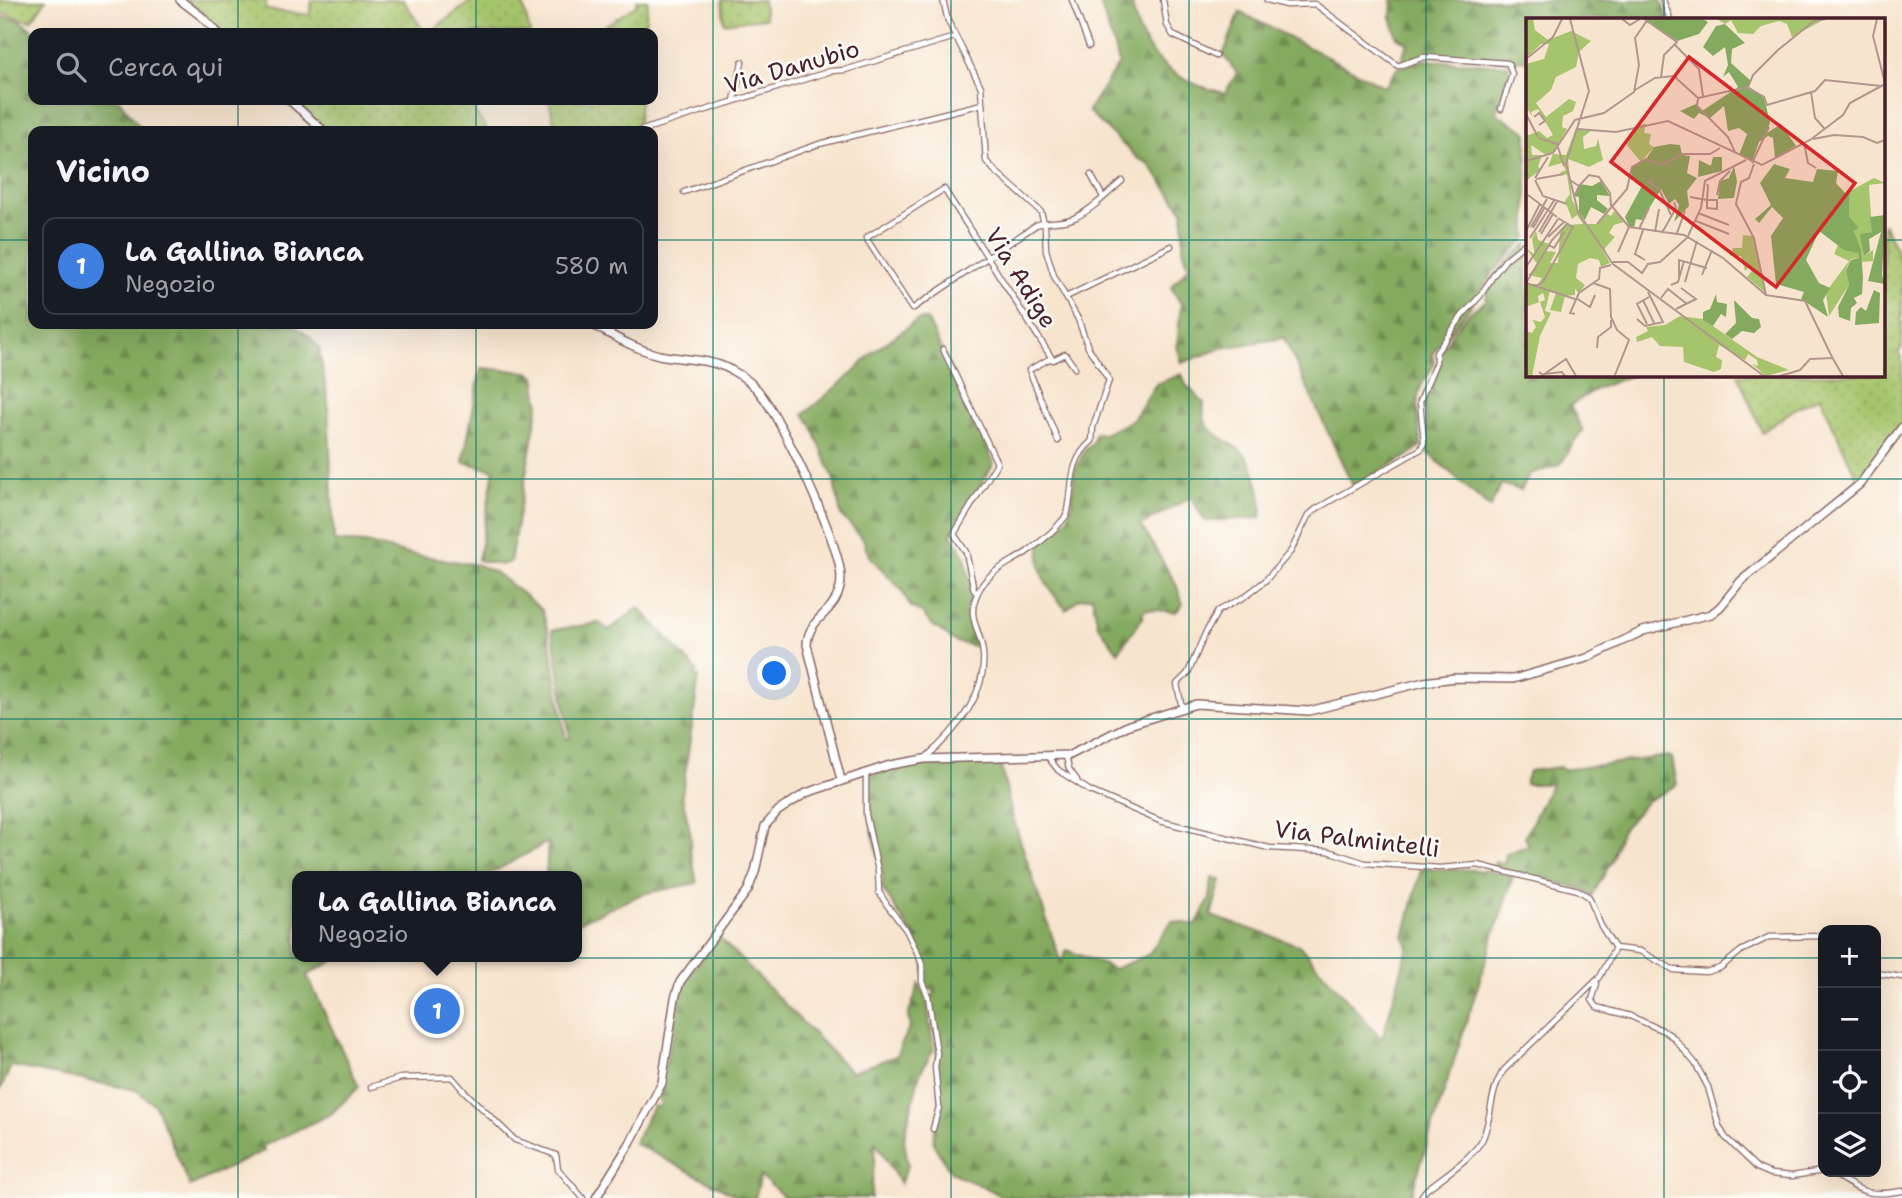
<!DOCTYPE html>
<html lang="it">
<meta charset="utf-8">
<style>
:root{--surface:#171b24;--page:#242831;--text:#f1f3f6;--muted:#9ea1a6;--line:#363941;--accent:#d1495b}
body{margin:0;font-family:"Shantell Sans",sans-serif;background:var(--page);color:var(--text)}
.controls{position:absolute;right:21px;bottom:21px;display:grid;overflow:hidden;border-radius:14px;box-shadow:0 7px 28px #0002}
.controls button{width:63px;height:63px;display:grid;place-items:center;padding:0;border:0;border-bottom:2px solid var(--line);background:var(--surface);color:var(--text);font:35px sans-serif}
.you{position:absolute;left:775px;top:674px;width:24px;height:24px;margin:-18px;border:5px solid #fff;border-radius:50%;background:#1a73e8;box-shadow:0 0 0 10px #1a73e833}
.badge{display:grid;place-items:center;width:46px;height:46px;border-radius:50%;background:var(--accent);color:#fff;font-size:23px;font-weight:700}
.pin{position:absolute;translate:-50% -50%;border:4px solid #fff;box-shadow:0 2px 7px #0006}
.popup{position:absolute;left:292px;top:871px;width:290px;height:91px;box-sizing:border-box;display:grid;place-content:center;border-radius:14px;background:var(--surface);filter:drop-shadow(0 2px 5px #0005);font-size:23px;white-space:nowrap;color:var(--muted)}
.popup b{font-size:26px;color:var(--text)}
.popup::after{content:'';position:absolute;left:50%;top:100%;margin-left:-14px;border:14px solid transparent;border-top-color:var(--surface)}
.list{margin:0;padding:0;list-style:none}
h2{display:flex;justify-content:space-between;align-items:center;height:91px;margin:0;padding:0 28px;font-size:30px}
h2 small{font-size:23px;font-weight:400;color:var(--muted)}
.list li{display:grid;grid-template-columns:46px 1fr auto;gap:21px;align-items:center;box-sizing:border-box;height:98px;margin:0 14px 14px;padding:0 14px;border:2px solid var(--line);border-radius:14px}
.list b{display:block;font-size:26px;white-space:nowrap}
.list p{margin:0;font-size:23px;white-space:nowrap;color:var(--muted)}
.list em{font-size:23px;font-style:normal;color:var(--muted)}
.icon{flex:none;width:38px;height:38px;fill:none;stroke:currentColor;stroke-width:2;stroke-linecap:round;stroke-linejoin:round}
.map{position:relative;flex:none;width:1902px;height:1198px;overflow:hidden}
.search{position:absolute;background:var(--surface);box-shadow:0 7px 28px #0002;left:28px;top:28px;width:630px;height:77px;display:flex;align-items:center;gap:18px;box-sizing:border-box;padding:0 24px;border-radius:14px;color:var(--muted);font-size:26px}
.panel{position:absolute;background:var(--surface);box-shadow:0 7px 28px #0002;left:28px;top:126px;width:630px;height:203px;border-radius:14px}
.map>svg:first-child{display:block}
.grass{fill:url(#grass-dots);stroke:#78724b;stroke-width:2}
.forest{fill:url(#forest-firs);stroke:#676445;stroke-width:2}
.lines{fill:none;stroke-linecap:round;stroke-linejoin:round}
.street-casing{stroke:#876464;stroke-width:7}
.secondary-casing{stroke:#876464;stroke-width:10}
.street{stroke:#fff;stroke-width:4.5}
.secondary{stroke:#fff;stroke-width:7}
.grid{fill:none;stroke:#0f766e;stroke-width:2;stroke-opacity:0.55}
.labels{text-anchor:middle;stroke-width:5;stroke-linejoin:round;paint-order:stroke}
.street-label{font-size:24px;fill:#4a1f2b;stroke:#fdfcf7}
.inset-road{fill:none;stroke:#b2958d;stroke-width:2}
.view{fill:#d62828;fill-opacity:0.15;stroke:#d62828;stroke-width:3.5}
.inset-edge{fill:none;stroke:#4a1f2b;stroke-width:3.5}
</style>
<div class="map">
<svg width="1902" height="1198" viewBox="0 0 1902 1198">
<defs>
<pattern id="grass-dots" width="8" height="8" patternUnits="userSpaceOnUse" patternTransform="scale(1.75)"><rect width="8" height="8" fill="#a6c46b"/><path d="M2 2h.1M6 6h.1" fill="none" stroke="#90a85d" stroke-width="1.8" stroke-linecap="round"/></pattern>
<pattern id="forest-firs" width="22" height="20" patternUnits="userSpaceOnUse" patternTransform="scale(1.75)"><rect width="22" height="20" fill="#84aa5f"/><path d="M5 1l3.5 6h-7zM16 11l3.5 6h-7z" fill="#6e8a4f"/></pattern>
</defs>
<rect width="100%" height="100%" fill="#fdfcf7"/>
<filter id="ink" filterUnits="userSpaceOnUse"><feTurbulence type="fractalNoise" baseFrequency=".0143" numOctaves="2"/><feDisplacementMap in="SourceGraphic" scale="14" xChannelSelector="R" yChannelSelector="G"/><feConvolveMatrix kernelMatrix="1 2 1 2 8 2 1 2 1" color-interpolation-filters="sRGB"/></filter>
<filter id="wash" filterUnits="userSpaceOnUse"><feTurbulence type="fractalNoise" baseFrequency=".00686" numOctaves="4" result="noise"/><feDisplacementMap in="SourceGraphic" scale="28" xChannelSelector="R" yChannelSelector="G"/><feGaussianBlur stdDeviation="1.57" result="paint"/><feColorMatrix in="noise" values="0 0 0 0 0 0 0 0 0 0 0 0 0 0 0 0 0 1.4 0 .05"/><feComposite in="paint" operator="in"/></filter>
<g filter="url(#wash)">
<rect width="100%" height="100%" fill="#f7e4ce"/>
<path class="grass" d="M0,0H46L31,21L0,13Z
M186,0H266V10L310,15L312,0H403L425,33H222L203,13Z
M473,0H522L530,33H428Z
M637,0H648L644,33H593L637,5Z
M722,0H763L765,18L724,23Z
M293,100H467L488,131H333L329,127H323Z
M549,100H640L637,131H556Z
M1883,223L1897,251L1902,270V349L1898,352L1902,359V422L1891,437L1886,438L1887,442L1859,482L1820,397L1796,408L1762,432L1738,375L1883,374Z"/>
<path class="forest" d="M1099,0H1131C1134,12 1136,27 1142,37C1159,70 1190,86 1225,93L1237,73L1223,55L1240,12L1385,87L1396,69L1422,60L1508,65L1509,72L1496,113L1527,132V237L1494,271L1474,302L1432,354C1438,366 1427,374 1422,384C1413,403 1420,426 1421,446L1408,456L1353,486L1284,338L1222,348L1182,363L1177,346L1181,304L1171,287L1189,267L1183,249V211L1148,163L1138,159L1088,111L1119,63Z
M1392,0H1661L1668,19H1528L1527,61L1427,54L1399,64L1408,43L1397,37L1391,17Z
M0,17L19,20L37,33H33V100H119L143,131H33V324H292L309,336L319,348L328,401L334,541L366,543L404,553L478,565L495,572L523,594L542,610L548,631L566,739L570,738L552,630L599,623L609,630L639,607L698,672L694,675L699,677L682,795L691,836L690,849L697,883L642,894L577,923V876H546L548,842L486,876H297V957H340L307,975L359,1087L331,1114L263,1146L264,1151L190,1186L155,1105L136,1090L11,1066L0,1091Z
M1527,244L1528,374L1632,375L1596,389L1570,406L1583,431C1571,440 1570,457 1558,465C1551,469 1538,471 1530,474L1521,490L1501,484L1490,508L1424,449C1432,429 1421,408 1427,388L1431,389C1437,380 1437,369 1440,359L1438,355C1452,334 1464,313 1486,301C1486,277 1511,259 1527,244Z
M923,319L928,321L994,463L951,533L964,554L974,596L969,615L978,647L956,642L930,623L923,614L910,606L901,589L869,556L863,539L841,515L833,477L812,426L804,414L854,372L873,352L916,321Z
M481,368L528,372L535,376L539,403L510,562L501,565L478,560L494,470L463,462Z
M1182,374L1186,385L1204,403C1199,436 1226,435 1245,455C1256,466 1264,503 1261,518L1205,521L1191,497L1141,525L1176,584L1183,604L1176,612L1147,609L1142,613L1143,617L1118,652L1098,625L1092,596L1078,599L1066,610C1045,582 1038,581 1040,545L1068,518L1072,502L1074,472L1085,450L1093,443L1095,433L1104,434L1127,423L1134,418L1156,384Z
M1668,756L1672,758L1677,785L1647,801L1621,831L1612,860L1592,896L1579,888L1493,866L1496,862L1504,864L1506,854L1529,845L1525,837L1551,784H1525L1529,771L1560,767L1562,770Z
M1000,762L1012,815L1061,963L1067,950L1114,969L1148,955L1172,921L1196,925L1210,898L1212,877L1221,880L1211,916L1299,945L1382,1039L1408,947L1404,937L1421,869L1478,870L1480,873L1483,870L1513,876L1410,1198H1002C988,1184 961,1181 951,1171C948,1167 935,1148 934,1144C931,1131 940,1120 940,1108C940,1070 934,1034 932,996L935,995L933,989L929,990L925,979L924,962L915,940L919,938L914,937L882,888L883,877L869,816L868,777L892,769L895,773L899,772L896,767L915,763L916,766L921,763Z
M718,936L851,1072L896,1056L910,1026L908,1016L919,984L927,998L933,1050L920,1073L904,1138L908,1165L900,1184L876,1142L871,1198H785L761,1176L755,1198H741L634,1143L653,1106L659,1107L661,1104L657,1099L672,1038L675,1036C667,998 696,966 718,936Z"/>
</g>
<g filter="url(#ink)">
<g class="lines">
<defs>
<path id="street" d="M1072,0L1089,46
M1163,0L1167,25L1173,35L1216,56
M1267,0L1287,5L1315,4L1398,66L1424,57L1508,63L1512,74L1501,109
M1663,0L1670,19
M734,101L742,62
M639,131L831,71L845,70L955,37
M1091,175L1103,197
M684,192L819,144L982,104
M1066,297L1171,246
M943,349L997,463L954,534L966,552L974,590L977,594
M1051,358L1029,370L1058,441
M1075,368L1065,354L1053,360L944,189L866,238L912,309L1036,225C1048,220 1061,224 1074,218C1092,210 1107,194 1122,181
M1182,708L1177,684L1188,673L1205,634L1218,611L1244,597L1265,581L1291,551L1308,516L1316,509L1421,449L1424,442L1420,401L1436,362V353L1462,316L1480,296L1495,273L1506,259L1528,241
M1066,756L1069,769L1077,780
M1048,757L1058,770L1090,791L1160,821L1180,826L1269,848L1328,851L1365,863L1440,868L1478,865L1578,890L1589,897L1601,926L1615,948L1600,977L1504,1070C1490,1090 1492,1116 1483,1138C1474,1157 1442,1177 1426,1190L1420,1198
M924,759C953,734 987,696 983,654C981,628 965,619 978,592C989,570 1008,565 1027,552C1041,542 1056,529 1067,515C1074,487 1067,462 1092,441L1093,427L1109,380L1088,347L1078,319L1054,276L1046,250L1045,227L1041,212L994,170L986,161L981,87L948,21L943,0
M866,773V815L878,871L879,892L887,905L906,930L919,956L922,965V982L928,996L937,1053L935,1067L939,1107L933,1129
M1615,948L1640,951L1674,970L1706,972L1720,968L1741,951L1769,937L1823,936
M1876,973L1902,977
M1597,984L1592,1000L1597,1007L1630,1016L1664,1031L1673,1037L1695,1063L1708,1087L1719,1126L1725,1137L1757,1168L1771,1174L1792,1176L1823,1171
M371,1087L401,1078L452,1077L464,1091L515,1140L556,1155L558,1169L583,1198
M1829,1172C1861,1189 1862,1198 1902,1191"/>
<path id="secondary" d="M180,0L201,16L218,33
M289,100L324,131
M591,324C613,336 635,349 659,355C683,360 709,358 731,370C745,377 755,385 763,397C784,425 840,545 841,577C841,614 808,614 807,645L841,780
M596,1198L630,1143L662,1083L675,998L680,982L748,890L755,872L765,826L778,811L806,793L890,765L924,759L1070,755L1129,725L1196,704L1309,711L1424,682L1455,678L1513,679L1587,658L1643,631L1711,614L1720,607L1741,581L1860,484L1902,427"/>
</defs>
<use href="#street" class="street-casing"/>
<use href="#secondary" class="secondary-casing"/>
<use href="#street" class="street"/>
<use href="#secondary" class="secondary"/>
</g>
</g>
<path class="grid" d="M238,0V33M476,0V33M713,0V1198M951,0V1198M1189,0V1198M1426,0V1198M1664,0V19M238,100V131M476,100V131M0,240H33M653,240H1528M1883,240H1902M238,324V1198M476,324V1198M1664,374V1198M0,479H1902M0,719H1902M0,958H1823M1876,958H1902"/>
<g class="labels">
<g class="street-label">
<text transform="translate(792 67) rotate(-16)" y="8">Via Danubio</text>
<text transform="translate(1021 278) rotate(58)" y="8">Via Adige</text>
<text transform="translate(1357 839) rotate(7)" y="8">Via Palmintelli</text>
</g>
</g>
<g transform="translate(1526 18)">
<rect width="359" height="359" fill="#f7e4ce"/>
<path d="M0,1H7L9,12L22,22L45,13L65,23L53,34L50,49L30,59L25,72L10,85L20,99L43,81L50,84L47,93L37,98L36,109L41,111L27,135L20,137L5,127L6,137H16L12,149L16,151L1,162L0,118L13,113L21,120L27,117L12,91L5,94L7,99L1,91L0,46L18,41L23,26H15L0,40ZM191,1H299L266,19L261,6L253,3L235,8L227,16L212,15L205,2L199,6ZM120,105L118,115L125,116L123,126L128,129L115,144L101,127L109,109ZM50,110L66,112L57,119L58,131L70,128L72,121L77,142L63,149L42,141L46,182L84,245L75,249L73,242L64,240L52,246L50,260L59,267L53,275L49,271V277L39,278L35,294L24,292L30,275L24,273L19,293L25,295L14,318L6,358H1L0,313L6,315L10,309L7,302L15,304L19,299L14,284L19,282L17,275L12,278L13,284L0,289V266H12L16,260L2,257L12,247L0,230L9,237L6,221L10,213L12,222L23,226L20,233L30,234L24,245H32L34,214L41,207L57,206L51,197L46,201L39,183L44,176L41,157L33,155L40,152L36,145L22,149L27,136L40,137ZM348,160L359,165L343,167L346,214L335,216L338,238L347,232V243L336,244L328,212L333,211L323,198L324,173ZM89,192L98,204L88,207L83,215L89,219L79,230L80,237L61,206H71L80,195L85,198ZM217,217L227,218L240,275L221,259L228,250L224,248L219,253L215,238H204L207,230H216ZM312,227L332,235L333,240L325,241L320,251L323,267L303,298L300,274L323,243L308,236ZM154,298L177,301L231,339L263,352L240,358L226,346L232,348L231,342L222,336L219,342L193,327L190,339L196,342L195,351L188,354L158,344L157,329L134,328L126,319L111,324L110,319L122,313L120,309L139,307Z" fill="#a6c46b"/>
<path d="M118,1H177L182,4L173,16L151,23ZM199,6L219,25L206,31L205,45L225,63L222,68L238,80L244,104L241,115L255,106L270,128L249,140L247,120L242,118L233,124L226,144L213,137L221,116L213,110L202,113L198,88L184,100L173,95L168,101L154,93L170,86L176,93L212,69L203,54L197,59L202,47L199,29L187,38L177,29L190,8ZM144,126L154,127L156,137L164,138L161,155L171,160L161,173L163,188L148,204L153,187L149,181L143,186L135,171L116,202L110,201L108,210L103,208L99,199L116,168L105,161L106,149L120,141L128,129ZM187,139H196V153L172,159L173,142L185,148ZM248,146L264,151L259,160L287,164L291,151L312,153L310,165L319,175L324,173L323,198L333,210L328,213L335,232L337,259L336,276L328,280L331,285L325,290L324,303L313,299L312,289L323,267L320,252L325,242L333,240L332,235L318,232L293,213L280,242L293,265L304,270L297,282L302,299L275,281L278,274L250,266L245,218L257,200L246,189L233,205L229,201L245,187L234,165ZM208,148L211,163L208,180L192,181L194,163L203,160ZM75,163L84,178L71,177V182L82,191L78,196L65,189L59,202L53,194V179L48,178L54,166L66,168ZM359,197L356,257L359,266L342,263L355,214L343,221L344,233L338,238L334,216L346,214L344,199ZM348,272L354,275L353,305L329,307L330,294L335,289L340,293ZM190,276L191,284L201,286L200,299L195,296L187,308L177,302V294L184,291ZM208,282L226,300L233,301L235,309L228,315L216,313L206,321L199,316L210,305Z" fill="#84aa5f"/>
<path class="inset-road" d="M44,1L63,73L40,145L52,194L87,246L238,358M96,1L104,7L114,1M118,1L151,24L138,37L135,59M351,1L347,18L359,65M149,27L173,51L177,78M0,41L27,19L36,1M221,69L238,79L241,87L289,73L299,62L355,68M109,72L129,60L148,58L172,80M285,74L289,100L298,110M0,96L12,119M8,99L13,95L19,103L13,107M51,111L90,114L142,103L236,147L284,122L317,97L324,85L359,66M13,120L31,126L38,148M287,121L308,117L337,119L351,125L359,122M278,125L282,145L290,150M209,134L202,119L171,88L172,80L222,69L227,57L252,32L288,3L300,1M0,143L27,135L49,102L78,95L108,74L113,47L109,20L122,1M226,145L243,109M228,146L223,160L215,164L210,186L228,220L240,277M9,160L22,139M10,161L38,156M127,161L123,164L133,171L145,197M9,162L17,178L41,186M44,162L53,168L48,179M53,168L63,157L73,159L84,175L85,187L103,209M2,177L31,199M191,177L194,163L204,153M164,179L175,181L181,182H191V191L181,190V182L182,168L181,166M172,195L203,207M170,203L203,216M41,206L26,222L0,265L49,281M71,206L101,171L106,149L120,141L136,147L156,136H184L194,130M5,209L21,181M103,209L158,217L197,240L240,277L279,283L306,339M7,210L19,189M113,211L123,190M117,212L109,236L119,242M0,213L14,186M13,214L32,182M129,214L133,191M136,215L150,190L148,184M151,215L159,193M15,216L27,196M162,218L175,190L179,163L220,142M22,219L38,204M4,220L29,181M23,227L28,230L38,214M92,234L103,209M87,244H102L116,255L122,246L134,244L162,219M0,249L32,201M176,257L186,232M153,261V242L181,250M159,264L171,223M67,265L84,271L85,299L91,312L103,322L89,357M145,267L152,264L158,243M10,268L17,264L47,209L32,200M50,280L64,289L69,277M135,280L142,271L161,286M117,282L128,305M150,291L170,281L155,270M49,296L44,295L53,275L73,261L74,250L85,247M111,301L119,308L137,304L122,274M121,306L111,286L123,279M71,330L72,319L85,309V302M306,339L317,358M13,354L17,357L40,341L50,358M18,356L36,354L39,358M254,358L274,352L284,341L307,340"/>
<path class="view" d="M163,39L329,165L250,269L85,144Z"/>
<rect width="359" height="359" class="inset-edge"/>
</g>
</svg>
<div class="controls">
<button>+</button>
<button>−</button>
<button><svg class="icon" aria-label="locate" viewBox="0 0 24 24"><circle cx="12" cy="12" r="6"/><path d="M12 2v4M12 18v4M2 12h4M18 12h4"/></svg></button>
<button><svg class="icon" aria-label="layers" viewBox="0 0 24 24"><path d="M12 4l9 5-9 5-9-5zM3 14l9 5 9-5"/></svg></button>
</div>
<div class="you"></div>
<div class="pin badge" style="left:437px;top:1011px;background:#3f7fe0">1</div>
<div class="popup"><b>La Gallina Bianca</b>Negozio</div>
<div class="search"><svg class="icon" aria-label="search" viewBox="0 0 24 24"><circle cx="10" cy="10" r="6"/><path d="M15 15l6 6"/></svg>Cerca qui</div>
<section class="panel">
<h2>Vicino<small></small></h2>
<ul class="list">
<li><span class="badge" style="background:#3f7fe0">1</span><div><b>La Gallina Bianca</b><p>Negozio</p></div><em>580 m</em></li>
</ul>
</section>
</div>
